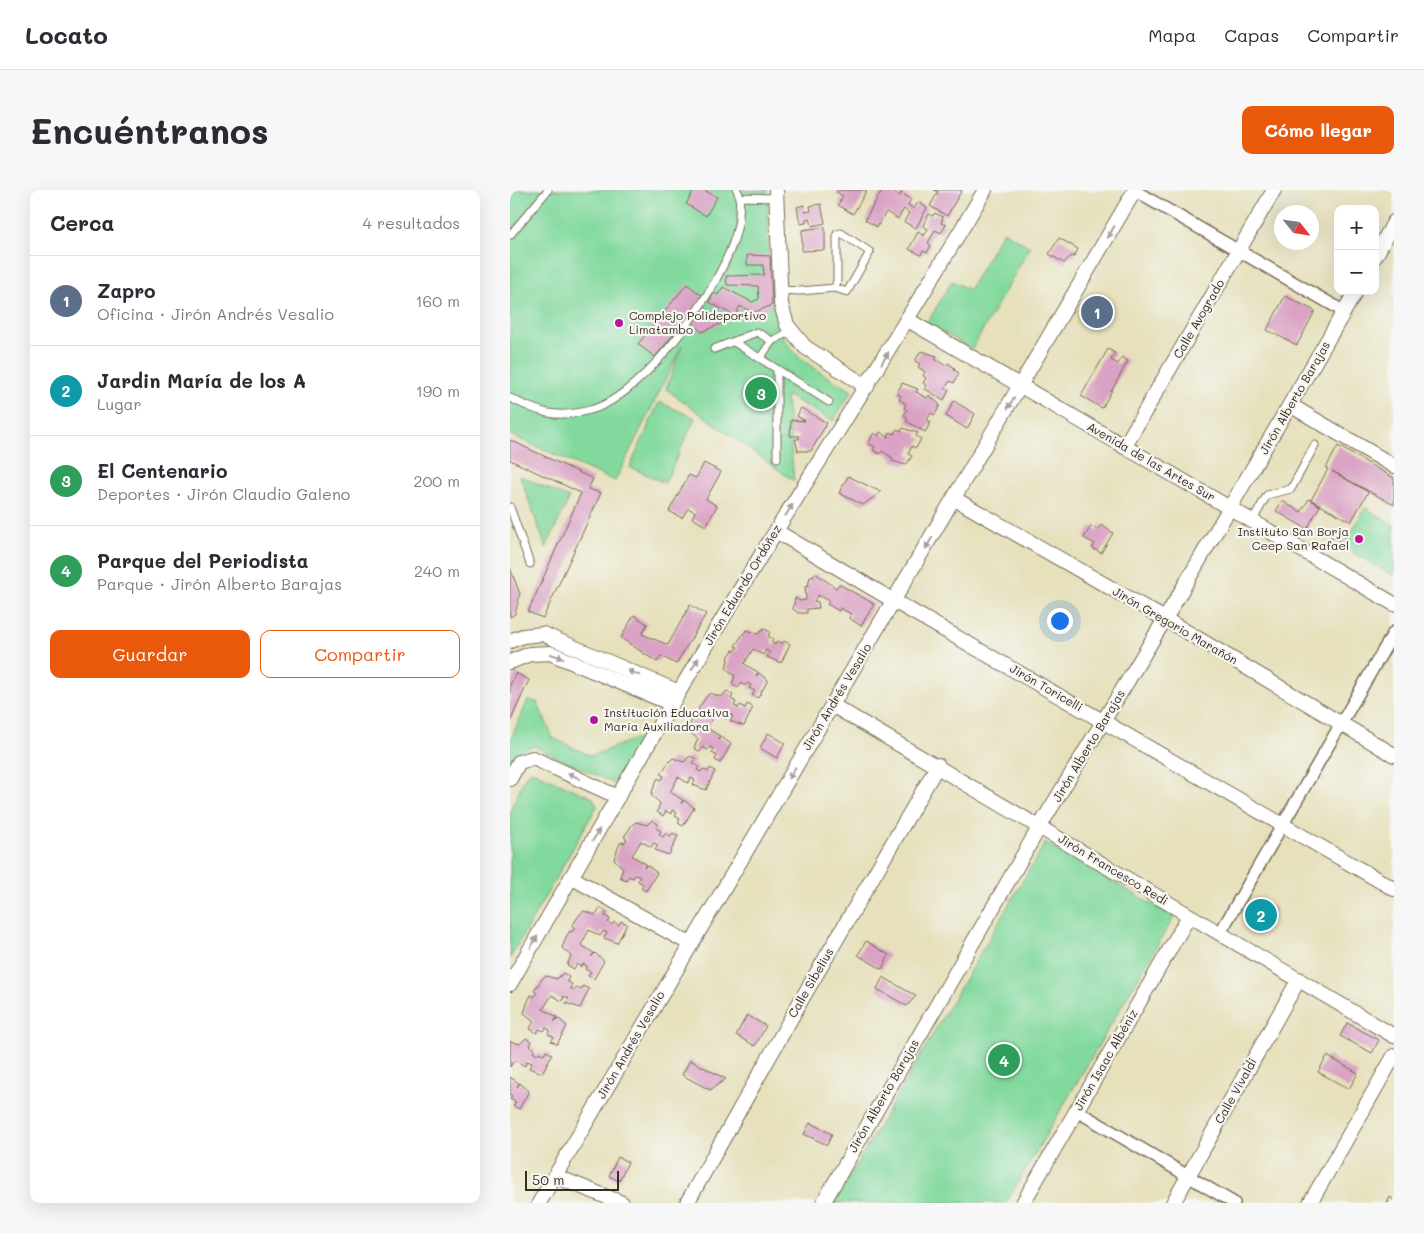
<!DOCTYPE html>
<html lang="es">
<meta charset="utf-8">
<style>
:root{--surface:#fff;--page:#f7f7f7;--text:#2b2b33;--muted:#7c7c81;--line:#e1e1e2;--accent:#ea580c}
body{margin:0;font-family:Mali,sans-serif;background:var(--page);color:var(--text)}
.controls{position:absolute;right:15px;top:15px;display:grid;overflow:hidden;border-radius:10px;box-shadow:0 5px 20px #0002}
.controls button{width:45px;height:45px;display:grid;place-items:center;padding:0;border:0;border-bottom:1px solid var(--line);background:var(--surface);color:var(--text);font:25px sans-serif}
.compass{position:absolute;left:764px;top:15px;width:45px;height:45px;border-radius:50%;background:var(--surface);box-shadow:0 5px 20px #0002;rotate:120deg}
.scale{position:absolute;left:15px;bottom:12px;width:94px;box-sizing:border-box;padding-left:5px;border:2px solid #3b2a1e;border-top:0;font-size:14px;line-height:18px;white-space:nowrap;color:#3b2a1e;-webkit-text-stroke:4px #f6f6f2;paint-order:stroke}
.you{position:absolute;left:549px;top:430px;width:18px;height:18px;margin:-12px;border:4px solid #fff;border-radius:50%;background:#1a73e8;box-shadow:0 0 0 8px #1a73e833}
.badge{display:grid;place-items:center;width:32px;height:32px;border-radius:50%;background:var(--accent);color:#fff;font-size:16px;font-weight:700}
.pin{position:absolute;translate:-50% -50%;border:2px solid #fff;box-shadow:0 1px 5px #0006}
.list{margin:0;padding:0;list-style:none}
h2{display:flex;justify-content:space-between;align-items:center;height:65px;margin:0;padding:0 20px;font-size:21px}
h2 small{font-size:16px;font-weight:400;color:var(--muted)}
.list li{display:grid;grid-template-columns:32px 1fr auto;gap:15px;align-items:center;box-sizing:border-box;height:90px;padding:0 20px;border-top:1px solid var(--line)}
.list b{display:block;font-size:19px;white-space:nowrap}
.list p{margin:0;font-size:16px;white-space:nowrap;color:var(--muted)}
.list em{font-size:16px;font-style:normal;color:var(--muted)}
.actions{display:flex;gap:10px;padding:15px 20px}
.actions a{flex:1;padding:11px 0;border:1px solid var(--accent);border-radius:10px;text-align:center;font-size:18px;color:var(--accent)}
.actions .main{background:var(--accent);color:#fff}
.map{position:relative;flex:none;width:884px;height:1013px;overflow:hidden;border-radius:10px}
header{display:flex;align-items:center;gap:30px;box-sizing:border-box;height:70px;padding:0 25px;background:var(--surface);border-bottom:1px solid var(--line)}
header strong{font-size:24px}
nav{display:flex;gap:28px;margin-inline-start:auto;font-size:18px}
.intro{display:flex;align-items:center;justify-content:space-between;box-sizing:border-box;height:120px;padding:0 30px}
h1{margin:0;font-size:35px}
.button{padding:12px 22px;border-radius:10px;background:var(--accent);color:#fff;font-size:18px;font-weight:700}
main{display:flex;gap:30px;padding:0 30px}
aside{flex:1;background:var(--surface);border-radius:10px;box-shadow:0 5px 20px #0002}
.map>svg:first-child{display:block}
.green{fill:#82d99e;stroke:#5e825e}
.building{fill:#daa2c4}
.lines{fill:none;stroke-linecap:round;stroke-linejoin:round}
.service-casing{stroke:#776a55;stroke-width:9}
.pedestrian-casing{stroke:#776a55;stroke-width:14}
.minor-casing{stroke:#776a55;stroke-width:16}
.service{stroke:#fff;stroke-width:7}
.pedestrian{stroke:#fff;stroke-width:11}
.minor{stroke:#fff;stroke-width:14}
.oneway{fill:#a79f9a}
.poi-dot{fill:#b5179e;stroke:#f6f6f2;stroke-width:2}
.labels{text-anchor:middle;stroke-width:4.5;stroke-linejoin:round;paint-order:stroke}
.poi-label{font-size:12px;fill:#3b2a1e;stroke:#f6f6f2;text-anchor:start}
.street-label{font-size:12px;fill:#3b2a1e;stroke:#f6f6f2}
</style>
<header>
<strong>Locato</strong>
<nav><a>Mapa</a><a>Capas</a><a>Compartir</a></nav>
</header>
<div class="intro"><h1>Encuéntranos</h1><a class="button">Cómo llegar</a></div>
<main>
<aside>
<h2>Cerca<small>4 resultados</small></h2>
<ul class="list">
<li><span class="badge" style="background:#5c6f8a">1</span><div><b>Zapro</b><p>Oficina · Jirón Andrés Vesalio</p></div><em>160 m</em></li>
<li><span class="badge" style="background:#0f9aa8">2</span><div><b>Jardin María de los A</b><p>Lugar</p></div><em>190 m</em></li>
<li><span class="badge" style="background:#2e9e5b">3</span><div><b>El Centenario</b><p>Deportes · Jirón Claudio Galeno</p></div><em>200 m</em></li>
<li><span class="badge" style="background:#2e9e5b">4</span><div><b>Parque del Periodista</b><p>Parque · Jirón Alberto Barajas</p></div><em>240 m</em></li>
</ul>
<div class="actions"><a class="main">Guardar</a><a>Compartir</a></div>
</aside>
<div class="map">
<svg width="884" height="1013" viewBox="0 0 884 1013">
<rect width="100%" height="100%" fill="#f6f6f2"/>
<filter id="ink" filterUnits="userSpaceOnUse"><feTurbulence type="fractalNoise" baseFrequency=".02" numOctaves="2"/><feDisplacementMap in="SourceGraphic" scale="10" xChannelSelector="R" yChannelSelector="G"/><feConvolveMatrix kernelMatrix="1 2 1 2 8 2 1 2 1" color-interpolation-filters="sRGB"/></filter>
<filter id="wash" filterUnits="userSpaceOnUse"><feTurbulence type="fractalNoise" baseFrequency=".0096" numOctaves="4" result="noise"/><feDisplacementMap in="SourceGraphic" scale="20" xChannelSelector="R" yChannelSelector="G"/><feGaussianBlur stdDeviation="1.12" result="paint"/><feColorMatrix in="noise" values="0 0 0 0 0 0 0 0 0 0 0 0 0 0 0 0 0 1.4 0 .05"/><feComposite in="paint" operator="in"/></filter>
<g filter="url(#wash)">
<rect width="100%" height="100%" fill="#e6e0bb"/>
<path class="green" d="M0,0H257C259,42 254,129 282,160C298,177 322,189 342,201L323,231L276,205L284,291L156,199L172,156L105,291L0,245Z
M493,41L520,57L462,159L417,133L442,91L459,100Z
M149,212L185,228L155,293L120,277Z
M10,286L59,308L36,358Z
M855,318L884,335V386L833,357Z
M18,510L27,512L43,548L81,566L133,546L105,594L23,556L5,564L0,576V551Z
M22,581L83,608L87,616L0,768V621L16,585Z
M535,653L664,727L496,1013H324Z"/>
<g id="blocks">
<path class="building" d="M184,0H194L207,7L196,26L176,14Z
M328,0H357L343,24L328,15L333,6L326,2Z
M372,0H386L385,2L389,7L391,3L401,9L398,15L404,19L408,12L417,18L406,38L394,32L399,23L394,19L388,29L376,22L367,37L355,30Z
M424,0H452L437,26L420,16L428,2Z
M311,14L315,33L302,36L300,28L296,29V33L290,34L287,17L294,15L295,22L301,21L300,16Z
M425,23L433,27L431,33L436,35L431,43L425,40L418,53L421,55L417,63L413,61L411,65L399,59L408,42L414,46L418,39L413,36L419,24L423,26Z
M315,37V60L292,61V40Z
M549,48L568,59L564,67L561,66L554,73L539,64Z
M237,65L260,66L262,115L243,123L230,116L225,126L199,112L204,103L208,105L213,97L242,112L249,109L248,96L217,95L216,86L254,85L253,75H237Z
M177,94L194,107L145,167L128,154Z
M775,106L805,121L787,155L757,140Z
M194,117L203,124L202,127L212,133L192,142L181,133Z
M598,159L605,163L601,170L608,174L612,167L618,171L592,218L571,206Z
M411,161L427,166L425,169L436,176L438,173L445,178L444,180L449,183L444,193L440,191L435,198L439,200L434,210L415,199L417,196L413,193L416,188L413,186L415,182L408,177L410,174L405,171Z
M392,193L408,199L406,202L417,208L419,205L430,215L425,225L421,223L417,230L421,232L415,242L396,231L398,228L394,225L397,220L394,218L396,214L389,209L391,206L387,203Z
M444,211L465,224L457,239L436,226Z
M291,218L317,233L301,261H288L285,249H289V246H280L281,230L295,231L287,226Z
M393,238L408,243L406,246L411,249L406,258L402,256L398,264L402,266L396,275L382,271L383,268L372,261L370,264L363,260L365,257L358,253L364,243L368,246L370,242L378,247L380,242L384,244L387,239L391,241Z
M0,250L83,289L78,299L91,303L33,428L18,422L71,303L0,270Z
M828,256L884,288V315L822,281L858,302L841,332L801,310L818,279L816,278Z
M194,273L211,282L196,309L207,316L196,336L182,328L185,322L178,318L172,328L159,321L179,285L186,288Z
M338,286L371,302L353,315L329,303Z
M799,309L810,316L797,339L766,321L772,311L791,322Z
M591,335L603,343L591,363L582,358L585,354L574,348L581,336L588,340Z
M824,340L836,348L833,353L820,346Z
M0,378L10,404L5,424L0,427Z
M305,383L326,398L329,394L364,414L351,436L339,428L341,424L330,418L329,421L317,414L319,411L308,405L304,411L308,412L309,418L297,419V423H288L283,419L285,408L290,411L296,410L295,397L298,396L300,387H303Z
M180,415L196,424L166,474L151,466L147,472L111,448L124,425L137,434L132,444L158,455Z
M254,438L260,442L258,446L263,449L261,452L265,455L267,451L272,454L274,451L280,454L271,473L257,467L260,463L256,460L253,465L243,459L234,474L248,482L246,486L249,483L258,490L248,508L242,505L245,501L239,498L241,495L237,493L235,496L231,493L228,498L222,494L225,486L216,478L219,466L223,460L225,461L228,457L225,456L233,444L237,440L248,444Z
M6,483L19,490L0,532V495Z
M217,501L223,505L221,509L226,512L224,516L228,518L230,515L235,518L237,514L243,517L234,536L220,531L223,526L219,524L216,529L206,523L197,538L210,546L208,550L211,547L221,554L210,573L205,570L207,566L202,563L204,559L200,557L197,560L193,557L190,562L184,558L188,549L178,541L182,529L186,523L189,525L191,521L188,519L196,507L200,503L211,507Z
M258,543L275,553L267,568L250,558Z
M180,566L186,569L183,573L189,577L187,580L191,582L193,579L198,582L200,578L205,581L196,600L183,595L185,590L181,588L178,593L168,587L160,602L173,610L171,614L174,610L184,618L173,636L168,633L170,629L165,626L167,623L162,620L161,624L156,621L153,626L147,622L150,613L141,605L145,594L148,588L151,590L154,586L150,584L159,572L163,568L174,572Z
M142,630L148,634L146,638L151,641L149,644L153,647L156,643L160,646L163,643L168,646L159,665L145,660L148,655L144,653L141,657L131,651L122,666L136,674L134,678L137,675L147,683L136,701L131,698L133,694L128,691L130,687L125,685L123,688L119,686L116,690L110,687L113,678L104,669L108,658L111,652L114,653L117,649L114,647L122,635L126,632L137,635Z
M749,709L766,719L753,741L737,731Z
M91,718L97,722L95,726L100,729L98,733L102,735L104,732L109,735L111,731L117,734L107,753L94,748L97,743L93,741L90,746L79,740L71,755L84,763L81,767L85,763L94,771L84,789L78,786L81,782L75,779L77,776L73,774L71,777L67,774L64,779L57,775L61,766L52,758L56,747L60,741L62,742L65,738L62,736L70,724L74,721L85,725Z
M356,751L379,765L372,779L348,765Z
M53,783L59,787L57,791L62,794L60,798L64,800L66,797L71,800L73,796L79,799L70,818L56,813L59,808L54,806L52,811L42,805L33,819L47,827L44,832L48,828L57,836L47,854L41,851L44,847L38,844L40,840L36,838L34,841L29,839L27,843L20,839L24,831L14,823L18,811L21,805L24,807L27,803L24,801L32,789L36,786L47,789Z
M373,787L406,806L397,816L367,799Z
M237,825L256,836L245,856L226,845Z
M837,833L869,850L862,863L830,846Z
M16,848L22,852L20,856L25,859L23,862L27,865L29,862L34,865L36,861L42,864L32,883L19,878L22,873L17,871L15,876L4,870L0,877V851L10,854Z
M817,866L848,883L839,899L808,882Z
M180,870L216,889L200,900L172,885Z
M0,887L9,893L7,897L10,893L19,901L9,919L3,916L6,912L0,909L2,906L0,904Z
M300,933L322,944L317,955L294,944Z
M108,967L118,972L109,991L99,986Z
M880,1007L884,1010V1013H877Z"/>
</g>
</g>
<g filter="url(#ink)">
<use href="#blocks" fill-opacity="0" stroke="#776a55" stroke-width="1"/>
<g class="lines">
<defs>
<path id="service" d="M227,0L230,7L266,8
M0,45L38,0
M270,100L290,101L325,98L337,102L360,62L331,43L327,44V91L325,98
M224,152L319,212
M204,159L247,142L262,151
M250,168L262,151L281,141
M0,208C30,223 46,229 80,220C135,206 219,89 228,34C230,26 229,16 230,7
M267,268V179
M0,317L20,374
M742,332L757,305L781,299L805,255"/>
<path id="pedestrian" d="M625,1L835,122
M710,743L884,442
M567,921L724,1013"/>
<path id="minor" d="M266,0L271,114L277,135L295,157L357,197
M865,67L884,32
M398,130L884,414
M780,215L884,276
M614,257L764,0
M445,309L655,429L884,565
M266,341L384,411L884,699
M0,451L13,446L33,444L169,502
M0,472L20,464L40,463L162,514
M322,515L884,846
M0,589L9,572L23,568L108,607
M61,687L180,754
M0,794C87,642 174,490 266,341C336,228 407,115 475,0
M45,986L112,1013
M29,1013L625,0
M177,1013L293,807L428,575
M313,1013L530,636L655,429L846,101
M513,1013L679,726
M663,1013L789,789
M800,1013L884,866"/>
</defs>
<use href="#service" class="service-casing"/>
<use href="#pedestrian" class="pedestrian-casing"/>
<use href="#minor" class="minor-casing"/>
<use href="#service" class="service"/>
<use href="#pedestrian" class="pedestrian"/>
<use href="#minor" class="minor"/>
</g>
<defs><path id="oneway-solid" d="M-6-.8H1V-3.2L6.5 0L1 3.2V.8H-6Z" transform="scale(1.25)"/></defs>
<g class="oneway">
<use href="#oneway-solid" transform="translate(601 42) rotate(120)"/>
<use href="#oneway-solid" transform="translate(375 168) rotate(-58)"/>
<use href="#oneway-solid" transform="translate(501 213) rotate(120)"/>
<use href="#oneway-solid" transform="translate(279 320) rotate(-58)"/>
<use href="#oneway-solid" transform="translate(419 353) rotate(121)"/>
<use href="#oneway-solid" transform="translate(47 466) rotate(18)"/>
<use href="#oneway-solid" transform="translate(185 474) rotate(-59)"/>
<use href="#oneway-solid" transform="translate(124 483) rotate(-157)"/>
<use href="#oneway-solid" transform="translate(282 583) rotate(121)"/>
<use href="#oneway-solid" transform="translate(64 586) rotate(-154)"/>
<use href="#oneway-solid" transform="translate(86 645) rotate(-60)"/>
<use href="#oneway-solid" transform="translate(24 752) rotate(-60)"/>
</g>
</g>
<g class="poi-dot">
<circle cx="109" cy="133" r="5"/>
<circle cx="849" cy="349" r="5"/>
<circle cx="84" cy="530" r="5"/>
</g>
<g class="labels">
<g class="poi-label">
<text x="119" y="130">Complejo Polideportivo<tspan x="119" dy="14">Limatambo</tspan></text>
<text x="839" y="346" text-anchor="end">Instituto San Borja<tspan x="839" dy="14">Ceep San Rafael</tspan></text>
<text x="94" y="527">Institución Educativa<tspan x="94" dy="14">María Auxiliadora</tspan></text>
</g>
<g class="street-label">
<text transform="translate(689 129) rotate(-60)" y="4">Calle Avogrado</text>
<text transform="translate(785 208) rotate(-60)" y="4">Jirón Alberto Barajas</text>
<text transform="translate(641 272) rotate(30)" y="4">Avenida de las Artes Sur</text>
<text transform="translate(233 395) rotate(-59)" y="4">Jirón Eduardo Ordóñez</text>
<text transform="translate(665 436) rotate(30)" y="4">Jirón Gregorio Marañón</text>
<text transform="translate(536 498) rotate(30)" y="4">Jirón Toricelli</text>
<text transform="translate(327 507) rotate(-59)" y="4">Jirón Andrés Vesalio</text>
<text transform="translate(579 556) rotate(-59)" y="4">Jirón Alberto Barajas</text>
<text transform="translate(603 680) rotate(31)" y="4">Jirón Francesco Redi</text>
<text transform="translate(301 793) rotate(-60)" y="4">Calle Sibelius</text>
<text transform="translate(121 855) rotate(-60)" y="4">Jirón Andrés Vesalio</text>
<text transform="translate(596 870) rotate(-60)" y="4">Jirón Isaac Albéniz</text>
<text transform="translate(726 901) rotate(-61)" y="4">Calle Vivaldi</text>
<text transform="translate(374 906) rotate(-60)" y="4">Jirón Alberto Barajas</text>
</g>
</g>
</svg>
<div class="controls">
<button>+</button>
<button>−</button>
</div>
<svg class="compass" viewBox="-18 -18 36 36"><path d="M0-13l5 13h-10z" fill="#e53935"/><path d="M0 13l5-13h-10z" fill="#7c7c81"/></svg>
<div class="scale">50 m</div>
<div class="you"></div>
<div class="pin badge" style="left:587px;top:122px;background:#5c6f8a">1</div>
<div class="pin badge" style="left:751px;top:725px;background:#0f9aa8">2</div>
<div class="pin badge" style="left:251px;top:203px;background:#2e9e5b">3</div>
<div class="pin badge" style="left:494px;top:870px;background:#2e9e5b">4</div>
</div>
</main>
